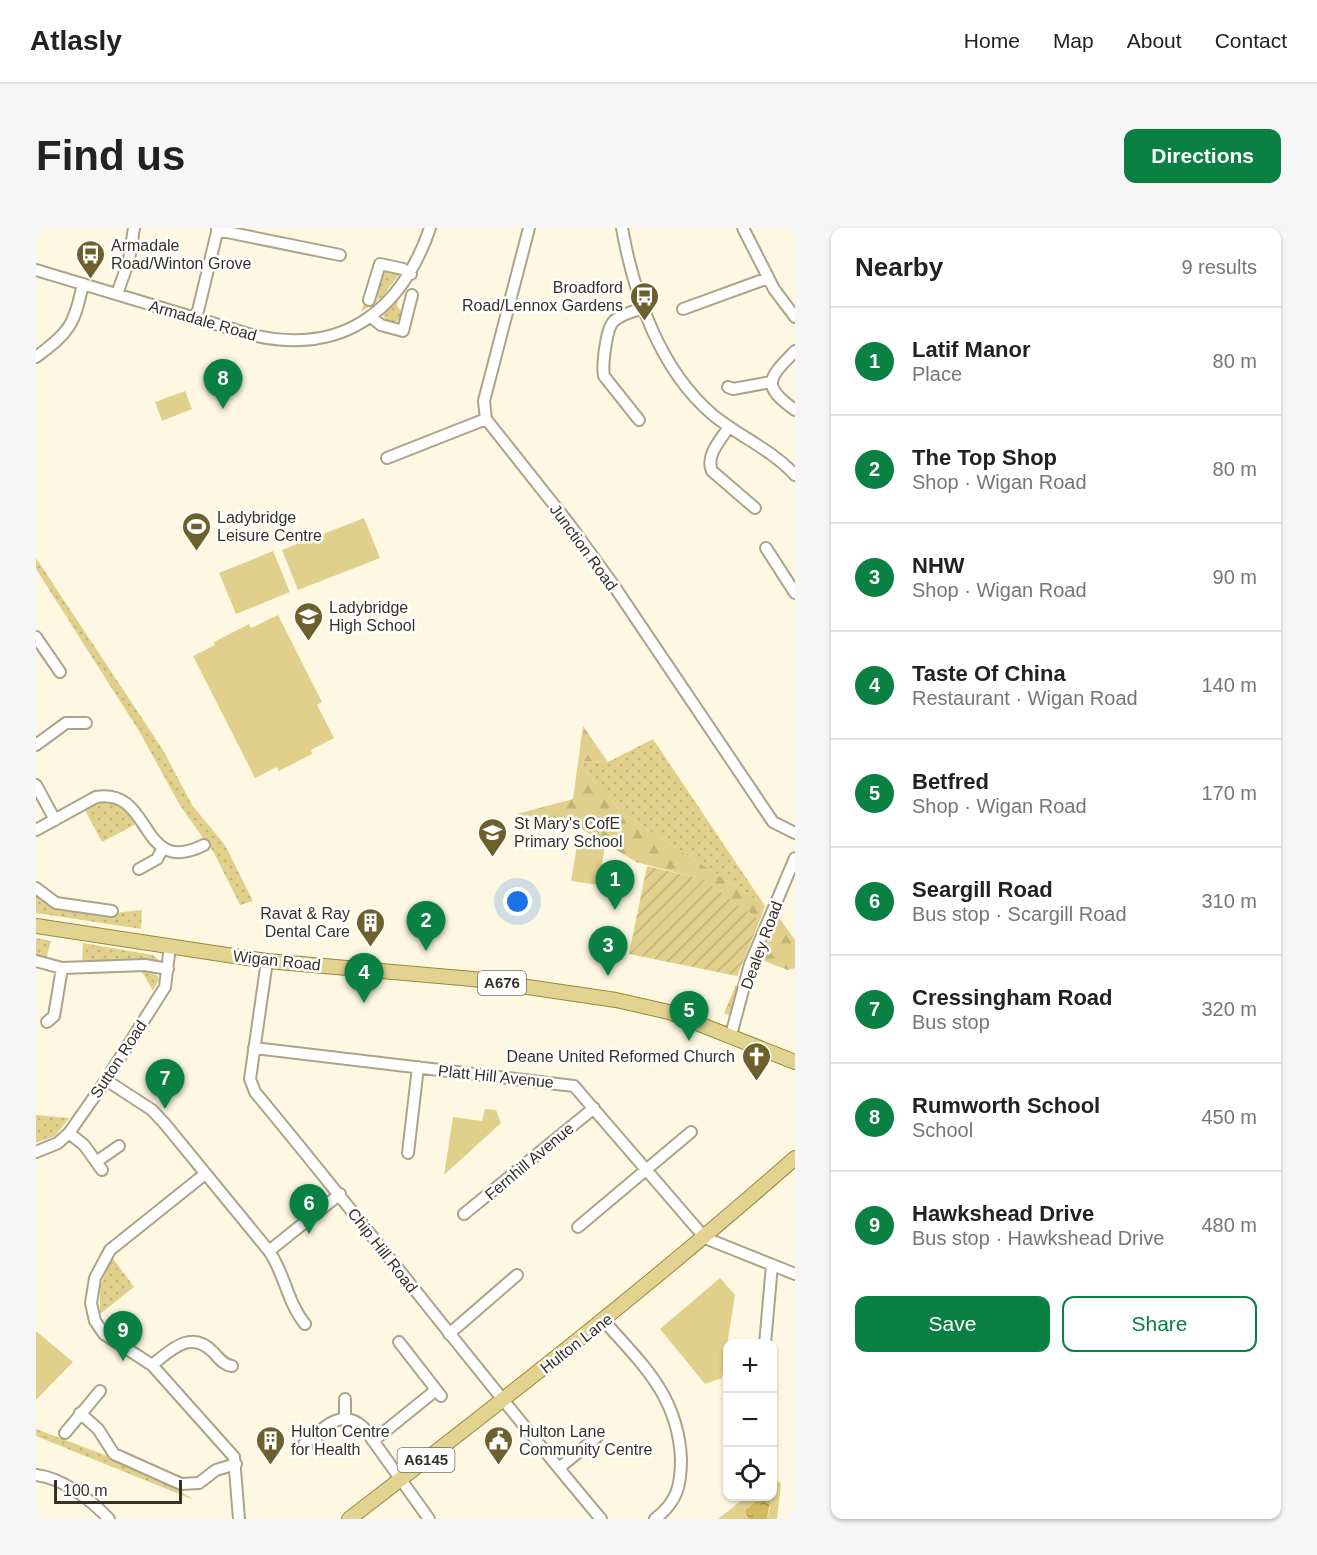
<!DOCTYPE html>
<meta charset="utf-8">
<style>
:root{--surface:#fff;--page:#f6f6f6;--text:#222;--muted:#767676;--line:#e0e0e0;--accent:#0b8043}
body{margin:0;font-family:Helvetica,sans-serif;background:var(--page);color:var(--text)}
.controls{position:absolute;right:18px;bottom:18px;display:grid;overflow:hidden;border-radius:12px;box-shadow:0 2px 4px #0004}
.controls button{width:54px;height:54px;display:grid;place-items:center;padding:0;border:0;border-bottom:2px solid var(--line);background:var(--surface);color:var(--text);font:30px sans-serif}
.scale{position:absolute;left:18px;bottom:15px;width:128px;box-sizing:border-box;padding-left:6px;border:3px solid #353328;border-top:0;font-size:16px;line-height:21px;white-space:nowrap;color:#353328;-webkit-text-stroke:4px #fff;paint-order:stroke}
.you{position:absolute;left:482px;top:674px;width:21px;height:21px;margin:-15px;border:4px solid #fff;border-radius:50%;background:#1a73e8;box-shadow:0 0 0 9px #1a73e833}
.badge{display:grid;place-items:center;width:39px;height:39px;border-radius:50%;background:var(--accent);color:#fff;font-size:20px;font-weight:700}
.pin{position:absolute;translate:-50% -50px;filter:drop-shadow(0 2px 3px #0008)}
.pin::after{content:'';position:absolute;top:32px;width:21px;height:18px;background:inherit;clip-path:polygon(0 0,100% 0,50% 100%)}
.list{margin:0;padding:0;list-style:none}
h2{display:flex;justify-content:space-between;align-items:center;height:78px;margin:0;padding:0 24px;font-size:26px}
h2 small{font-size:20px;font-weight:400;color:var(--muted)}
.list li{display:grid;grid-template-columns:39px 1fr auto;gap:18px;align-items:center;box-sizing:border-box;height:108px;padding:0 24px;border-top:2px solid var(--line)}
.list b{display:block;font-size:22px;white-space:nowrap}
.list p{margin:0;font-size:20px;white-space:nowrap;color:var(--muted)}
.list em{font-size:20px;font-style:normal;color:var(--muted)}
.actions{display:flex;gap:12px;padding:18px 24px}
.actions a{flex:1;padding:14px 0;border:2px solid var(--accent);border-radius:12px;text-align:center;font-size:21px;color:var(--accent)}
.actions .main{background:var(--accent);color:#fff}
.icon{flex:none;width:33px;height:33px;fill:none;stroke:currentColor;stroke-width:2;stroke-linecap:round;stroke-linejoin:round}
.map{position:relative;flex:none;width:759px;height:1291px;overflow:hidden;border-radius:12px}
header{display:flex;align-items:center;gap:36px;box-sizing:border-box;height:84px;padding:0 30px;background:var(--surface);border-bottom:2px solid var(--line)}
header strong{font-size:28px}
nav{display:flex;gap:33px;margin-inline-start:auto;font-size:21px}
.intro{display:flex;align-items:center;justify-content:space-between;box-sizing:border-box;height:144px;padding:0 36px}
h1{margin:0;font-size:42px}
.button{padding:15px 27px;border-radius:12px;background:var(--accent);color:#fff;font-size:21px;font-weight:700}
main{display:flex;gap:36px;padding:0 36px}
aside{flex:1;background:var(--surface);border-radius:12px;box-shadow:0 2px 4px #0004}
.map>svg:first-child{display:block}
.grass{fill:url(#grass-dots)}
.forest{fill:url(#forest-firs)}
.park{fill:#e1d08b}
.garden{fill:url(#garden-furrows)}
.water{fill:url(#water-ripples)}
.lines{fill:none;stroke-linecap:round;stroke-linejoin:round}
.minor-casing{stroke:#aba48a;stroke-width:14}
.major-casing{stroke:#99883c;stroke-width:16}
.minor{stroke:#fff;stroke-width:10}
.major{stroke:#e2d391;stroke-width:14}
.labels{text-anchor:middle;stroke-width:5;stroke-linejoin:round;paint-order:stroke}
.shield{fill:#fff;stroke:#727068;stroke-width:1.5}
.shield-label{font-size:15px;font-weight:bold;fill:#353328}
.poi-label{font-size:16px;fill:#353328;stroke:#fff;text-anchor:start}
.street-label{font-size:16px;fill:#353328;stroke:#fff}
</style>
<header>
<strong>Atlasly</strong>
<nav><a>Home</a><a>Map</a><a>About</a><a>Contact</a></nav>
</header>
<div class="intro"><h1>Find us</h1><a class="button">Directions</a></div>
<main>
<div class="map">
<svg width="759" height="1291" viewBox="0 0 759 1291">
<defs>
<pattern id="grass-dots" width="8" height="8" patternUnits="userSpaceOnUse" patternTransform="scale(1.5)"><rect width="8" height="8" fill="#e1d08b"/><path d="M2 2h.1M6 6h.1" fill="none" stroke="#c2b378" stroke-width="1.8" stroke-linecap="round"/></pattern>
<pattern id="forest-firs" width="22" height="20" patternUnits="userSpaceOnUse" patternTransform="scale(1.5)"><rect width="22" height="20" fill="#e1d08b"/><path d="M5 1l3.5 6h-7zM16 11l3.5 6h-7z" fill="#c2b378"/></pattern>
<pattern id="garden-furrows" width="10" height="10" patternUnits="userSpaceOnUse" patternTransform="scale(1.5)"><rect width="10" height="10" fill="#e1d08b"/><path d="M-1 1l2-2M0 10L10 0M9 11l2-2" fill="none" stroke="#c2b378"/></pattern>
<pattern id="water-ripples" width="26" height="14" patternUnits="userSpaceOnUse" patternTransform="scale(1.5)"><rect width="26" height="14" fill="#d1ba5f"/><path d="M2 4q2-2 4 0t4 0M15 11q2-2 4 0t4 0" fill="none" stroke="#aa984e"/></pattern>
</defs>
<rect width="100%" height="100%" fill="#fef8e2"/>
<path class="grass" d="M346,41L363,47L346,69L325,84L328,75L333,76L342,71L341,63Z
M362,72L361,78L367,85L365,90L357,96L349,92L347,85Z
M0,330L127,522L156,577L189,617L217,673L204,677L178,625L145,579L103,503L0,341Z
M617,511L729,678L585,584L545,538L547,533L572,534Z
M64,574C82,574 90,581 100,596L66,614L49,582Z
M0,664L18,677L78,685L106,682L105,701L0,685Z
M0,710L15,713L10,731L0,729Z
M47,715L117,727L124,733L120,735L46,736Z
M105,742L121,747L123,751L117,763Z
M700,757L702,759L695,788L688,785Z
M0,887L33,890L19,908L0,915Z
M76,1029L98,1059L64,1086V1059Z
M0,1201L111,1243L158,1272L0,1208Z"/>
<path class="forest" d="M547,498L572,534L547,533L545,538L585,584L729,678L724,692L665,651L600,634L541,598L481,586L537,571Z
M742,688L759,712V740L752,742L725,732Z
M737,1249L745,1256L741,1291H731L734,1279L727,1269L736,1268Z
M710,1269H726L709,1282L712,1291H682Z"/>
<path class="park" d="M149,163L156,181L126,193L119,174Z
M328,290L344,330L262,362L246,322Z
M237,323L254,364L200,386L183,345Z
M242,387L286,474L281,477L298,510L275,522L276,526L243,543L241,539L219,550L157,428L179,417L178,414L213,396L215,400Z
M542,612L569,617L563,657L535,653Z
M449,881L460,882L465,895L408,947L417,889L446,893Z
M684,1050L699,1067L686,1150L669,1156L624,1101Z
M0,1103L37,1134L0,1172Z"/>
<path class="garden" d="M611,638L666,651L724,692L701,748L593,726Z"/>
<path class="water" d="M726,1269L734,1273L731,1291H712L709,1282Z"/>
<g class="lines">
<defs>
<path id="minor" d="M493,0L448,173L450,191L534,297L576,355L737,594L759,605
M586,0C598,67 624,142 677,187C704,209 735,221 759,247
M707,0L738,61L759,89
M181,2L304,27
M0,42L216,107C306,128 365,84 394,0
M81,66L93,32L98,0
M333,72L344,36L367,41L375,46
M647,81L732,50
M335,89L345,97L367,103L376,67
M160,91L182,0
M759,123C733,150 724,157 759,182
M0,129C34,104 38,97 47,56
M692,159L697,161L735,154
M603,192L568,148C566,138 570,100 578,93C585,86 599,83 608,80
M693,199C685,211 669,228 676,243L719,280
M351,230L450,191
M730,320L759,365
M0,409L24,444
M0,517L30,495H50
M0,557L19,592
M0,602L60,569C118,559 102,650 168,617
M103,641L121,631L127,620
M0,660L20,675L76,683
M0,733L26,740L109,737L132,741
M231,733L214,851L219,864C336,1005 447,1151 565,1291
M11,794L18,788L26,740
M695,807L714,736L759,630
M218,820L538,858L669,1010L759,1046
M70,852L116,882L129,896L233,1023C249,1046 251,1074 269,1096
M33,905L48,917L66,942
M0,924L22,915L33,905L70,852L129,759L134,718
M372,925L382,839
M60,934L83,918
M169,946L74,1022L59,1050L55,1075L59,1093L68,1106L116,1137L198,1229L203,1291
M428,986L558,880
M542,999L655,904
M233,1023L304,966
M568,1093C607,1137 642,1168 645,1231C645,1258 641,1274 619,1291
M413,1106L481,1047
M363,1114L405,1168
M729,1116L736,1037
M116,1137C135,1122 155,1101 177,1124C183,1130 187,1137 196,1138
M44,1185L62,1201L78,1226L145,1256L163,1255L180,1242L200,1236
M309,1189V1171
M29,1205L64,1163
M278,1208L284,1221
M337,1213L400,1162
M268,1216C286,1201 306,1178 328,1200L393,1291
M523,1240L561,1209
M0,1247C27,1250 55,1272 73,1291"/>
<path id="major" d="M0,698L231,733L437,751L580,772L633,784L759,834
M313,1291C465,1174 615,1057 759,930"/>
</defs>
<use href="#minor" class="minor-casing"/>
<use href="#major" class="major-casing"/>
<use href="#minor" class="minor"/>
<use href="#major" class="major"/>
</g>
<defs>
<symbol id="bus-pin" viewBox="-11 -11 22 30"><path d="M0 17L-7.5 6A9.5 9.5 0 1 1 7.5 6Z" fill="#6d602d" stroke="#fff"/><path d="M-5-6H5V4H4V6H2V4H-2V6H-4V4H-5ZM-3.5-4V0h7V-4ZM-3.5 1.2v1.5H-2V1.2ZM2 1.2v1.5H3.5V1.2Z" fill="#fff"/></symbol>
<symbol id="stadium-pin" viewBox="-11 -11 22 30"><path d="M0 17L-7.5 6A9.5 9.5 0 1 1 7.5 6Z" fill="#6d602d" stroke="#fff"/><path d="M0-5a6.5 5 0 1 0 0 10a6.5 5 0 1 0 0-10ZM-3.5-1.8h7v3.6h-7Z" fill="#fff"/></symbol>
<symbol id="school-pin" viewBox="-11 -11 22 30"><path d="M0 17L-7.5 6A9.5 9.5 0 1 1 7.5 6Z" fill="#6d602d" stroke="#fff"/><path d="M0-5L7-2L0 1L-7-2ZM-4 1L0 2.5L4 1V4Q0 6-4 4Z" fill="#fff"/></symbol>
<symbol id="building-pin" viewBox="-11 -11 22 30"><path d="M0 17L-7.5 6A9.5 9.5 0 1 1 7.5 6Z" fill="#6d602d" stroke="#fff"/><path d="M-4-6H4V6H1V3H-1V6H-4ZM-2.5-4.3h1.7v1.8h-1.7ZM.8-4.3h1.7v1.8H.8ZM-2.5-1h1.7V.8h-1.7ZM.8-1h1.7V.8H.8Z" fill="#fff"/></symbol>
<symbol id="church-pin" viewBox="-11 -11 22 30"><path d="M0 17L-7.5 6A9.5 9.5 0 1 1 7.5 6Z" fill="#6d602d" stroke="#fff"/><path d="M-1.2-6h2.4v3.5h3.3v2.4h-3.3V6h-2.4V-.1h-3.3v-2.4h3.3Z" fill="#fff"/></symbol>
<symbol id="civic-pin" viewBox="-11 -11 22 30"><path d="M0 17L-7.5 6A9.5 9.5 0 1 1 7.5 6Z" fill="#6d602d" stroke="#fff"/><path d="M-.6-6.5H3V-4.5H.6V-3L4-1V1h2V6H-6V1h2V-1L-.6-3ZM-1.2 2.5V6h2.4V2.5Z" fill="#fff"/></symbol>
</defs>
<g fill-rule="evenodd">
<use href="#bus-pin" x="38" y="10" width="33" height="45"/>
<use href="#bus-pin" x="592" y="52" width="33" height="45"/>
<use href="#stadium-pin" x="144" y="282" width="33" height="45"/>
<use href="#school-pin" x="256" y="372" width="33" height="45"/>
<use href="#school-pin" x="440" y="588" width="33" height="45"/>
<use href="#building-pin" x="318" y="678" width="33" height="45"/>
<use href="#church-pin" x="704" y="812" width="33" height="45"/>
<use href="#building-pin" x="218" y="1196" width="33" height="45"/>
<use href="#civic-pin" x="446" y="1196" width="33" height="45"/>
</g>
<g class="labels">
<g class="shield">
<rect x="442" y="743" width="48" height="24" rx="4.5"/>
<rect x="361.5" y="1220" width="57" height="24" rx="4.5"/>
</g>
<g class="shield-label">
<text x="466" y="760">A676</text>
<text x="390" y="1237">A6145</text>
</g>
<g class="poi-label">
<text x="75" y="23">Armadale<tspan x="75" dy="18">Road/Winton Grove</tspan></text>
<text x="587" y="65" text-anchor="end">Broadford<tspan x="587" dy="18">Road/Lennox Gardens</tspan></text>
<text x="181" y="295">Ladybridge<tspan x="181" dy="18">Leisure Centre</tspan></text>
<text x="293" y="385">Ladybridge<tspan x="293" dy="18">High School</tspan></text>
<text x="478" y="601">St Mary's CofE<tspan x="478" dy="18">Primary School</tspan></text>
<text x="314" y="691" text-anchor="end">Ravat &amp; Ray<tspan x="314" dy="18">Dental Care</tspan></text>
<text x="699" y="834" text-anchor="end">Deane United Reformed Church</text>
<text x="255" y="1209">Hulton Centre<tspan x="255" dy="18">for Health</tspan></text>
<text x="483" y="1209">Hulton Lane<tspan x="483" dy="18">Community Centre</tspan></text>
</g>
<g class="street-label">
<text transform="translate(167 92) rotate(16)" y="6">Armadale Road</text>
<text transform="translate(548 319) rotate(54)" y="6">Junction Road</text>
<text transform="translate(725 717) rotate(-70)" y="6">Dealey Road</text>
<text transform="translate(241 732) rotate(6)" y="6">Wigan Road</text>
<text transform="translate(82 831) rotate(-57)" y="6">Sutton Road</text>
<text transform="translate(460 848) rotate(6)" y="6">Platt Hill Avenue</text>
<text transform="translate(493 933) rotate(-40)" y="6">Fernhill Avenue</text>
<text transform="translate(347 1022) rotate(52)" y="6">Chip Hill Road</text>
<text transform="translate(540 1115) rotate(-38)" y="6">Hulton Lane</text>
</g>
</g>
</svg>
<div class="controls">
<button>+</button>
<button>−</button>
<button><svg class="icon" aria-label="locate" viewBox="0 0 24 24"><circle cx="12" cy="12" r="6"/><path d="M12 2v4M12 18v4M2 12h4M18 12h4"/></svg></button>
</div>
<div class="scale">100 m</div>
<div class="you"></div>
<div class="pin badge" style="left:579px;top:682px">1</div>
<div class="pin badge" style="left:390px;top:723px">2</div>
<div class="pin badge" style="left:572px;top:748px">3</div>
<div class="pin badge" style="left:328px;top:775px">4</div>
<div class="pin badge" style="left:653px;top:813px">5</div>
<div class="pin badge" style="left:273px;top:1006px">6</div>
<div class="pin badge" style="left:129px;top:881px">7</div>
<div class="pin badge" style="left:187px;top:181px">8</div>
<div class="pin badge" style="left:87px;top:1133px">9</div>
</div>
<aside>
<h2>Nearby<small>9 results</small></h2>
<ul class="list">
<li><span class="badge">1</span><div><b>Latif Manor</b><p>Place</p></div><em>80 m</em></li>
<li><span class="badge">2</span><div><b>The Top Shop</b><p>Shop · Wigan Road</p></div><em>80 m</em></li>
<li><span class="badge">3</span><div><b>NHW</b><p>Shop · Wigan Road</p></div><em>90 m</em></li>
<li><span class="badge">4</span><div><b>Taste Of China</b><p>Restaurant · Wigan Road</p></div><em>140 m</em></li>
<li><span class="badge">5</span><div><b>Betfred</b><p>Shop · Wigan Road</p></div><em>170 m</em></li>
<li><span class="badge">6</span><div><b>Seargill Road</b><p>Bus stop · Scargill Road</p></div><em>310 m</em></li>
<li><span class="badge">7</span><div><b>Cressingham Road</b><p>Bus stop</p></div><em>320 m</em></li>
<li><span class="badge">8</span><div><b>Rumworth School</b><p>School</p></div><em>450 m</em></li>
<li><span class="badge">9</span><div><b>Hawkshead Drive</b><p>Bus stop · Hawkshead Drive</p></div><em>480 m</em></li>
</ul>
<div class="actions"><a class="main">Save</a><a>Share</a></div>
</aside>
</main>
